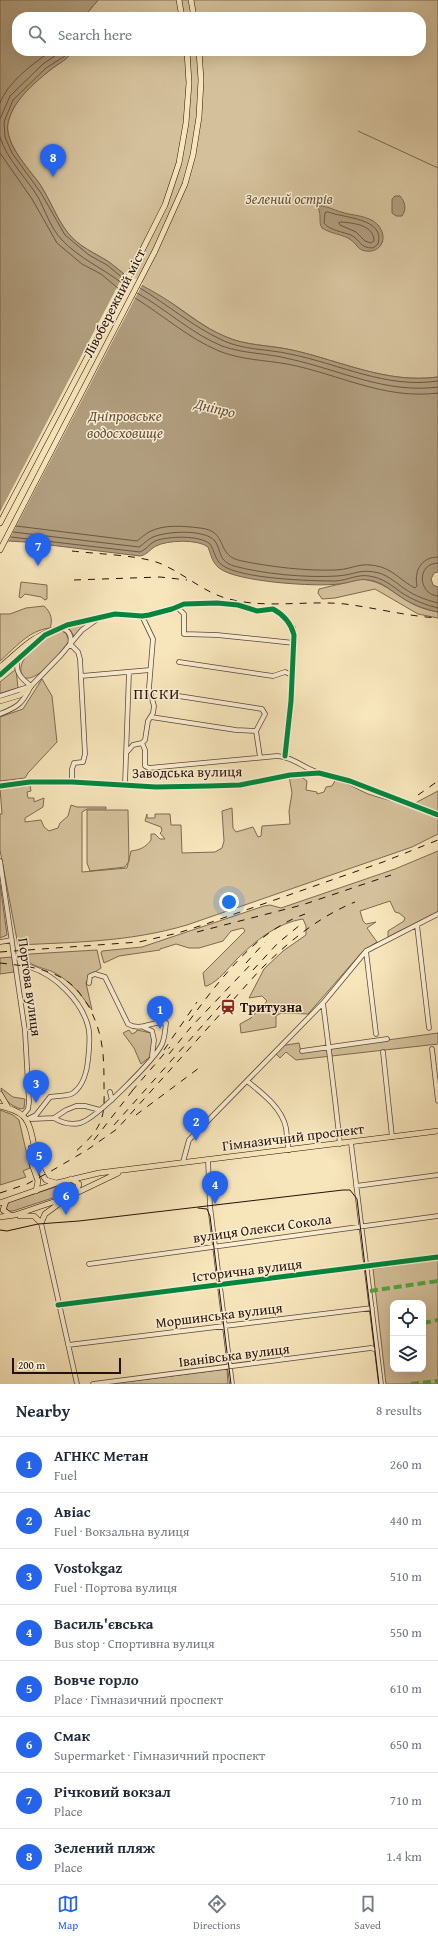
<!DOCTYPE html>
<meta charset="utf-8">
<style>
:root{--surface:#fff;--page:#f2f2f3;--text:#1f2937;--muted:#747a83;--line:#e0e1e3;--accent:#2563eb}
body{margin:0;font-family:"Gentium Book Plus",serif;background:var(--page);color:var(--text)}
.controls{position:absolute;right:12px;bottom:12px;display:grid;overflow:hidden;border-radius:8px;box-shadow:0 4px 16px #0002}
.controls button{width:36px;height:36px;display:grid;place-items:center;padding:0;border:0;border-bottom:1px solid var(--line);background:var(--surface);color:var(--text);font:20px sans-serif}
.scale{position:absolute;left:12px;bottom:10px;width:109px;box-sizing:border-box;padding-left:4px;border:2px solid #271107;border-top:0;font-size:11px;line-height:14px;white-space:nowrap;color:#271107;-webkit-text-stroke:3px #faeed3;paint-order:stroke}
.you{position:absolute;left:229px;top:902px;width:14px;height:14px;margin:-10px;border:3px solid #fff;border-radius:50%;background:#1a73e8;box-shadow:0 0 0 6px #1a73e833}
.badge{display:grid;place-items:center;width:26px;height:26px;border-radius:50%;background:var(--accent);color:#fff;font-size:13px;font-weight:700}
.pin{position:absolute;translate:-50% -33px;filter:drop-shadow(0 1px 2px #0008)}
.pin::after{content:'';position:absolute;top:21px;width:14px;height:12px;background:inherit;clip-path:polygon(0 0,100% 0,50% 100%)}
.list{margin:0;padding:0;list-style:none}
h2{display:flex;justify-content:space-between;align-items:center;height:52px;margin:0;padding:0 16px;font-size:17px}
h2 small{font-size:13px;font-weight:400;color:var(--muted)}
.list li{display:grid;grid-template-columns:26px 1fr auto;gap:12px;align-items:center;box-sizing:border-box;height:56px;padding:0 16px;border-top:1px solid var(--line)}
.list b{display:block;font-size:15px;white-space:nowrap}
.list p{margin:0;font-size:13px;white-space:nowrap;color:var(--muted)}
.list em{font-size:13px;font-style:normal;color:var(--muted)}
.icon{flex:none;width:22px;height:22px;fill:none;stroke:currentColor;stroke-width:2;stroke-linecap:round;stroke-linejoin:round}
.map{position:relative;flex:none;width:438px;height:1384px;overflow:hidden}
.search{position:absolute;background:var(--surface);box-shadow:0 4px 16px #0002;left:12px;right:12px;top:12px;height:44px;display:flex;align-items:center;gap:10px;box-sizing:border-box;padding:0 14px;border-radius:16px;color:var(--muted);font-size:15px}
.sheet{height:500px;background:var(--surface)}
nav{display:flex;justify-content:space-around;align-items:center;box-sizing:border-box;height:56px;border-top:1px solid var(--line);background:var(--surface);font-size:11px;color:var(--muted)}
nav a{display:grid;justify-items:center;gap:2px}
nav .on{color:var(--accent)}
.map>svg:first-child{display:block}
.green{fill:#d4c19c;stroke:#7e6952;fill-rule:evenodd}
.water{fill:#b09d7e;stroke:#79654e}
.pier{fill:#f7e5bb}
.lines{fill:none;stroke-linecap:round;stroke-linejoin:round}
.shore{stroke:#6c5742;stroke-width:1}
.stream{stroke:#79654e;stroke-width:1}
.minor-casing{stroke:#5b4634;stroke-width:5.5}
.major-casing{stroke:#271107;stroke-width:6}
.minor{stroke:#faeed3;stroke-width:4}
.major{stroke:#f7e5bb;stroke-width:5}
.tram{stroke:#271107;stroke-width:1}
.rail{stroke:#271107;stroke-width:1;stroke-dasharray:7 7;stroke-linecap:butt}
.quiet{stroke:#53a841;stroke-width:4;stroke-dasharray:8 4;stroke-linecap:butt}
.cycleway-casing{stroke:#faeed3;stroke-width:8}
.cycleway{stroke:#00873e;stroke-width:5}
.labels{text-anchor:middle;stroke-width:3;stroke-linejoin:round;paint-order:stroke}
.park-label{font-size:14px;font-style:italic;fill:#644f3b;stroke:#faeed3}
.street-label{font-size:14px;fill:#271107;stroke:#faeed3}
.poi-label{font-size:14px;font-weight:bold;fill:#271107;stroke:#faeed3;text-anchor:start}
.water-label{font-size:15px;font-style:italic;fill:#65503d;stroke:#faeed3}
.neighbourhood-label{font-size:15px;letter-spacing:1px;fill:#271107;stroke:#faeed3}
</style>
<div class="map">
<svg width="438" height="1384" viewBox="0 0 438 1384">
<rect width="100%" height="100%" fill="#f7e5bb"/>
<filter id="stains"><feTurbulence type="fractalNoise" baseFrequency=".005" numOctaves="4"/><feColorMatrix values="0 0 0 0 .2 0 0 0 0 .09 0 0 0 0 .02 0 0 0 .5 -.17"/></filter>
<radialGradient id="worn" r=".72"><stop offset=".6" stop-color="#630" stop-opacity="0"/><stop offset="1" stop-color="#630" stop-opacity=".3"/></radialGradient>
<path class="green" d="M98,0H438V377C387,384 341,361 292,350C270,345 245,346 224,336C205,328 190,315 173,304C159,295 143,287 129,278C122,273 116,267 109,262C95,253 79,247 68,233C56,218 50,199 39,183C28,168 4,143 8,122C13,101 32,84 49,71C57,64 66,61 73,51H421V17H86L88,12Z
M361,579C384,581 392,593 411,603C420,608 428,610 438,612V618L418,614L375,589L335,598L322,599L318,593L319,589Z
M21,582L47,585V599L45,600L41,597L25,594L21,598L19,597Z
M44,606C51,612 53,620 50,628C29,630 15,648 0,661V614H10L26,608Z
M89,621L74,637L71,631L67,627Z
M60,630L66,633L69,641C61,652 39,681 25,678C8,663 47,634 60,630Z
M16,669L18,688L0,694V682Z
M42,679L52,696L57,742L28,773L25,778L0,781V717L23,709Z
M289,776H300L307,781L306,790L317,792V794L324,792L326,787L332,786L336,779C348,783 356,789 368,794C382,799 399,802 414,807L417,802L438,791V834L412,847L187,925C129,942 77,942 18,945L0,850V814H2L0,788L30,785L31,791L27,792L28,798H34V802L44,798L43,807L25,818V822L41,820L44,827L49,831L58,828L60,823L68,816L71,805L77,807H106V809H87L82,812V872L127,868L131,851C140,850 146,847 151,840V834H155L160,839H165L160,833L162,831L161,827L145,821L147,814V818H155V814H170L171,825H181L182,853L215,852L222,848L224,841L222,811L232,808L233,828L236,832L253,827L258,837L261,836L262,826L290,824L289,811L292,793Z
M87,810H128L129,861L125,867L90,871L87,863Z
M438,851V912L388,937V931L404,921L405,918L399,913L395,912L390,901L360,911L363,921L366,924L376,922L367,928L377,942L363,951L308,1014L281,1013L276,1016V1027L241,1033L240,1024L251,1018L267,1001L262,996L249,998L264,969L283,951L306,935V926L303,919C277,923 255,941 237,959C227,969 220,980 207,986H205L203,973L245,931L243,928L231,931L223,941L199,948H189L176,944L160,949V950L119,956L104,963L101,953L102,951L142,947L264,906L270,905L281,908L395,869Z
M0,884L7,935L0,938Z
M97,950L101,968L89,976L86,983L92,1010C79,992 71,981 51,971C43,968 25,965 26,955L30,954Z
M12,957L14,972L0,974V958Z
M129,1030L132,1034L136,1032L137,1030L151,1033L153,1037L151,1056L141,1064L134,1048L123,1033Z
M438,1033V1044L296,1060L286,1052L280,1058L275,1053L280,1046L299,1043L301,1052Z
M1,1088L13,1097L25,1099L24,1108L21,1109C11,1106 2,1099 1,1088Z
M0,1110L13,1115L19,1120L30,1168L23,1171L26,1177L0,1185Z
M68,1183H72L74,1185V1189L71,1192L13,1211H9L6,1208L9,1202Z
M438,1256V1384H386L373,1269L437,1260ZM393,1303H423V1369H393Z
M227,1369L228,1384H108Z"/>
<path class="water" d="M0,0H98L88,12L86,17H17V51H73C66,61 57,64 49,71C32,85 13,101 8,123C4,143 28,168 39,183C50,199 56,218 68,233C79,247 95,253 109,262C116,267 122,273 129,278C144,287 159,294 173,304C190,316 205,328 224,336C245,346 270,345 292,350C341,361 387,384 438,377V572L434,573L431,579L433,585L438,587V612C424,609 413,605 401,597C390,590 383,582 369,580C359,578 350,583 339,584C316,587 236,582 219,568C212,562 211,555 208,547C198,539 167,540 156,546C150,549 147,555 140,556L25,542L9,541L0,545Z
M395,196H400C405,202 407,209 402,216H396L392,213V199Z
M320,206C327,206 334,210 341,212C353,216 369,215 378,225C390,239 379,256 362,250C357,248 355,242 351,240C343,234 331,234 322,228C318,222 322,215 318,208Z"/>
<path class="pier" d="M125,272L143,283L7,544L0,547V512Z"/>
<g class="lines">
<path class="shore" d="M68,51L65,56L46,68L13,100L4,122L5,137L12,153L41,193L65,235L89,255L107,265L124,279
M0,103C7,83 34,62 52,51
M0,119L10,96L43,64L62,51
M0,137C7,160 26,177 38,197C45,210 51,229 62,240C79,258 102,268 122,283
M0,153L32,199L57,243L82,264L101,274L119,289
M328,212C343,218 386,218 378,244L373,248C359,248 361,240 351,235C343,232 329,230 324,223L325,213Z
M341,222C354,223 374,225 374,241L371,243L365,241L356,232L340,225L339,223Z
M140,288C168,305 192,326 222,340C242,350 268,349 290,354C340,364 386,389 438,381
M137,293C166,309 192,334 222,346C244,354 268,353 290,359C340,370 386,394 438,387
M135,298C163,315 188,338 219,351C241,360 265,360 287,364C339,374 384,400 438,393
M16,526L137,541C141,538 144,535 149,532C164,524 183,526 200,528C230,531 214,556 242,561C272,567 305,571 336,570C355,569 359,561 381,567C394,571 403,582 415,588L417,586C414,571 421,557 438,557
M13,532L139,547C144,544 148,539 153,537C167,531 205,529 215,541C222,552 218,561 234,566C263,574 307,578 337,576C355,575 360,568 379,573C389,576 396,583 405,589C415,596 426,600 438,603
M11,537L140,552C146,550 149,544 155,541C168,536 200,535 210,544C215,552 215,560 222,565C240,579 312,581 336,581C348,580 358,574 369,576C383,578 391,585 402,593C413,600 425,605 438,608
M438,563C416,563 418,595 438,596"/>
<path class="stream" d="M358,131L438,168"/>
<defs>
<path id="minor" d="M177,607L184,614V634L217,635L294,643
M142,616L153,639L149,688L154,706L153,713L148,721L145,740L142,743
M61,629C69,629 72,636 70,644
M54,630L67,625L115,614L142,616L172,609L184,604L217,603L238,605L257,611L273,609L287,620L293,628L294,635L291,701L285,756
M70,644L78,652L80,659L85,754L83,762L74,763L72,769V782
M179,662L273,676L285,672L292,675
M0,675L47,634
M81,676L150,670
M172,695L262,709L265,714L256,731
M0,696L31,686L61,655L82,630L96,620
M0,714C18,707 22,704 31,686C22,679 14,672 18,660
M151,717L236,730L256,731L260,757
M127,752L133,745L142,743L145,750V766L149,768L277,756C293,757 302,767 317,772
M125,784L129,672
M0,786L30,782H72L156,787L209,786L240,785L290,775L319,773L350,781L438,815
M0,861L25,1031L29,1102L28,1109L23,1115
M417,925L429,1028
M0,942L12,940
M366,951L376,1034
M323,1003C329,1050 335,1097 340,1144
M143,1027L152,1031L154,1040L152,1056
M432,1049L438,1101
M302,1051L387,1039
M383,1052L392,1137
M247,1081C262,1093 282,1108 286,1128C287,1135 287,1143 289,1150
M110,1092L112,1100
M54,1118C62,1123 71,1125 80,1123C96,1119 155,1059 162,1044C165,1037 165,1030 166,1023C153,1020 141,1032 128,1024L105,977L95,974L90,976L89,983
M31,1119L54,1118L66,1110L76,1106H85L100,1110
M26,1120L36,1115L50,1097C57,1095 67,1097 73,1093C83,1086 87,1071 88,1060C89,1049 91,1037 88,1026C81,1000 55,975 30,967
M351,1143L381,1384
M208,1160L210,1206L232,1384
M183,1162L189,1140L323,1003L366,951L438,914
M356,1186L438,1175
M41,1223L77,1384
M89,1264L438,1216
M58,1305L438,1257
M68,1345L372,1308
M93,1384L371,1348L377,1350"/>
<path id="major" d="M179,0L182,17
M191,0L194,17
M0,523L109,316L165,205L179,163L186,123L189,83L187,51
M0,550L155,251L185,184L193,155L199,117L201,80L199,51
M0,667C20,651 30,637 56,629
M0,701L20,695L31,686
M0,1094L9,1109
M0,1106C8,1108 17,1110 23,1116C36,1128 32,1163 46,1180L56,1183
M31,1148L32,1164L38,1181L36,1191
M71,1179L79,1184L76,1193
M6,1201L3,1210L10,1215
M0,1203L57,1183L99,1173L438,1131
M20,1216H34L41,1223
M0,1217L15,1215L68,1197L118,1173
M41,1223L45,1214L64,1200"/>
</defs>
<use href="#minor" class="minor-casing"/>
<use href="#major" class="major-casing"/>
<use href="#minor" class="minor"/>
<use href="#major" class="major"/>
<path class="tram" d="M198,1208L207,1209L210,1216L231,1384
M0,1230L7,1231L38,1224L79,1221L343,1190H350L357,1199L379,1384"/>
<path class="rail" d="M72,551C96,554 138,555 159,563C184,573 204,593 229,599C267,609 307,600 345,604C376,608 406,616 438,618
M74,580L160,577L187,580
M418,795L438,781
M197,932L302,905L391,875
M0,952L139,942L178,933L206,924L383,862L438,840
M0,963C25,966 52,968 72,985C79,991 84,999 89,1007C103,1034 104,1054 104,1084C104,1095 105,1107 102,1117C98,1132 85,1143 74,1153
M246,963L265,942
M253,970L278,943L300,925
M189,1021C220,980 254,932 305,914
M164,1050L197,1002
M169,1054L191,1027L254,961
M132,1091L170,1047
M136,1115L203,1065
M114,1125L235,989
M94,1140L136,1086
M0,1193L27,1184L53,1170L87,1150L117,1129L259,971C287,943 318,917 355,902"/>
<path class="quiet" d="M370,1291L438,1281
M423,1323L438,1320
M411,1384L438,1381"/>
<defs>
<path id="cycleway" d="M0,675L45,635L67,625L115,614L142,616L149,615L172,609L184,604L217,603L238,605L257,611L273,609C284,615 291,623 294,635L291,701L285,756
M0,786L30,782H72L156,787L209,786L240,785L290,775L319,773L350,781L438,815
M58,1305L438,1257"/>
</defs>
<use href="#cycleway" class="cycleway-casing"/>
<use href="#cycleway" class="cycleway"/>
</g>
<defs>
<symbol id="station-bare" viewBox="-9 -9 18 18"><path d="M-3-6H3Q5-6 5-4V2Q5 4 3 4L4.5 6H3L1.5 4h-3L-3 6H-4.5L-3 4Q-5 4-5 2V-4Q-5-6-3-6ZM-3.5-4v3h7v-3ZM-3.5 1v1.5H-2V1ZM2 1v1.5H3.5V1Z" fill="#8f2418" stroke="#faeed3" stroke-width="2.5" paint-order="stroke"/></symbol>
</defs>
<g fill-rule="evenodd">
<use href="#station-bare" x="217" y="996" width="22" height="22"/>
</g>
<g class="labels">
<g class="park-label">
<text x="289" y="204">Зелений острів</text>
</g>
<g class="street-label">
<text transform="translate(114 303) rotate(-63)" y="5">Лівобережний міст</text>
<text transform="translate(187 772) rotate(-1)" y="5">Заводська вулиця</text>
<text transform="translate(30 987) rotate(82)" y="5">Портова вулиця</text>
<text transform="translate(293 1137) rotate(-7)" y="5">Гімназичний проспект</text>
<text transform="translate(262 1228) rotate(-8)" y="5">вулиця Олекси Сокола</text>
<text transform="translate(247 1270) rotate(-7)" y="5">Історична вулиця</text>
<text transform="translate(219 1315) rotate(-7)" y="5">Моршинська вулиця</text>
<text transform="translate(234 1355) rotate(-7)" y="5">Іванівська вулиця</text>
</g>
<g class="poi-label">
<text x="240" y="1012">Тритузна</text>
</g>
<g class="water-label">
<text transform="translate(215 408) rotate(14)" y="5">Дніпро</text>
<text x="125" y="421">Дніпровське<tspan x="125" dy="17">водосховище</tspan></text>
</g>
<g class="neighbourhood-label">
<text x="157" y="699">ПІСКИ</text>
</g>
</g>
<rect width="100%" height="100%" filter="url(#stains)"/>
<rect width="100%" height="100%" fill="url(#worn)"/>
</svg>
<div class="controls">
<button><svg class="icon" aria-label="locate" viewBox="0 0 24 24"><circle cx="12" cy="12" r="6"/><path d="M12 2v4M12 18v4M2 12h4M18 12h4"/></svg></button>
<button><svg class="icon" aria-label="layers" viewBox="0 0 24 24"><path d="M12 4l9 5-9 5-9-5zM3 14l9 5 9-5"/></svg></button>
</div>
<div class="scale">200 m</div>
<div class="you"></div>
<div class="pin badge" style="left:160px;top:1029px">1</div>
<div class="pin badge" style="left:196px;top:1141px">2</div>
<div class="pin badge" style="left:36px;top:1103px">3</div>
<div class="pin badge" style="left:215px;top:1204px">4</div>
<div class="pin badge" style="left:39px;top:1175px">5</div>
<div class="pin badge" style="left:66px;top:1215px">6</div>
<div class="pin badge" style="left:38px;top:566px">7</div>
<div class="pin badge" style="left:53px;top:177px">8</div>
<div class="search"><svg class="icon" aria-label="search" viewBox="0 0 24 24"><circle cx="10" cy="10" r="6"/><path d="M15 15l6 6"/></svg>Search here</div>
</div>
<section class="sheet">
<h2>Nearby<small>8 results</small></h2>
<ul class="list">
<li><span class="badge">1</span><div><b>АГНКС Метан</b><p>Fuel</p></div><em>260 m</em></li>
<li><span class="badge">2</span><div><b>Авіас</b><p>Fuel · Вокзальна вулиця</p></div><em>440 m</em></li>
<li><span class="badge">3</span><div><b>Vostokgaz</b><p>Fuel · Портова вулиця</p></div><em>510 m</em></li>
<li><span class="badge">4</span><div><b>Василь'євська</b><p>Bus stop · Спортивна вулиця</p></div><em>550 m</em></li>
<li><span class="badge">5</span><div><b>Вовче горло</b><p>Place · Гімназичний проспект</p></div><em>610 m</em></li>
<li><span class="badge">6</span><div><b>Смак</b><p>Supermarket · Гімназичний проспект</p></div><em>650 m</em></li>
<li><span class="badge">7</span><div><b>Річковий вокзал</b><p>Place</p></div><em>710 m</em></li>
<li><span class="badge">8</span><div><b>Зелений пляж</b><p>Place</p></div><em>1.4 km</em></li>
</ul>
</section>
<nav>
<a class="on"><svg class="icon" aria-label="map" viewBox="0 0 24 24"><path d="M3 6l6-2 6 2 6-2v14l-6 2-6-2-6 2zM9 4v14M15 6v14"/></svg>Map</a>
<a><svg class="icon" aria-label="directions" viewBox="0 0 24 24"><path d="M12 3l9 9-9 9-9-9zM9 14v-3h6M13 9l2 2-2 2"/></svg>Directions</a>
<a><svg class="icon" aria-label="saved" viewBox="0 0 24 24"><path d="M7 4h10v16l-5-4-5 4z"/></svg>Saved</a>
</nav>
